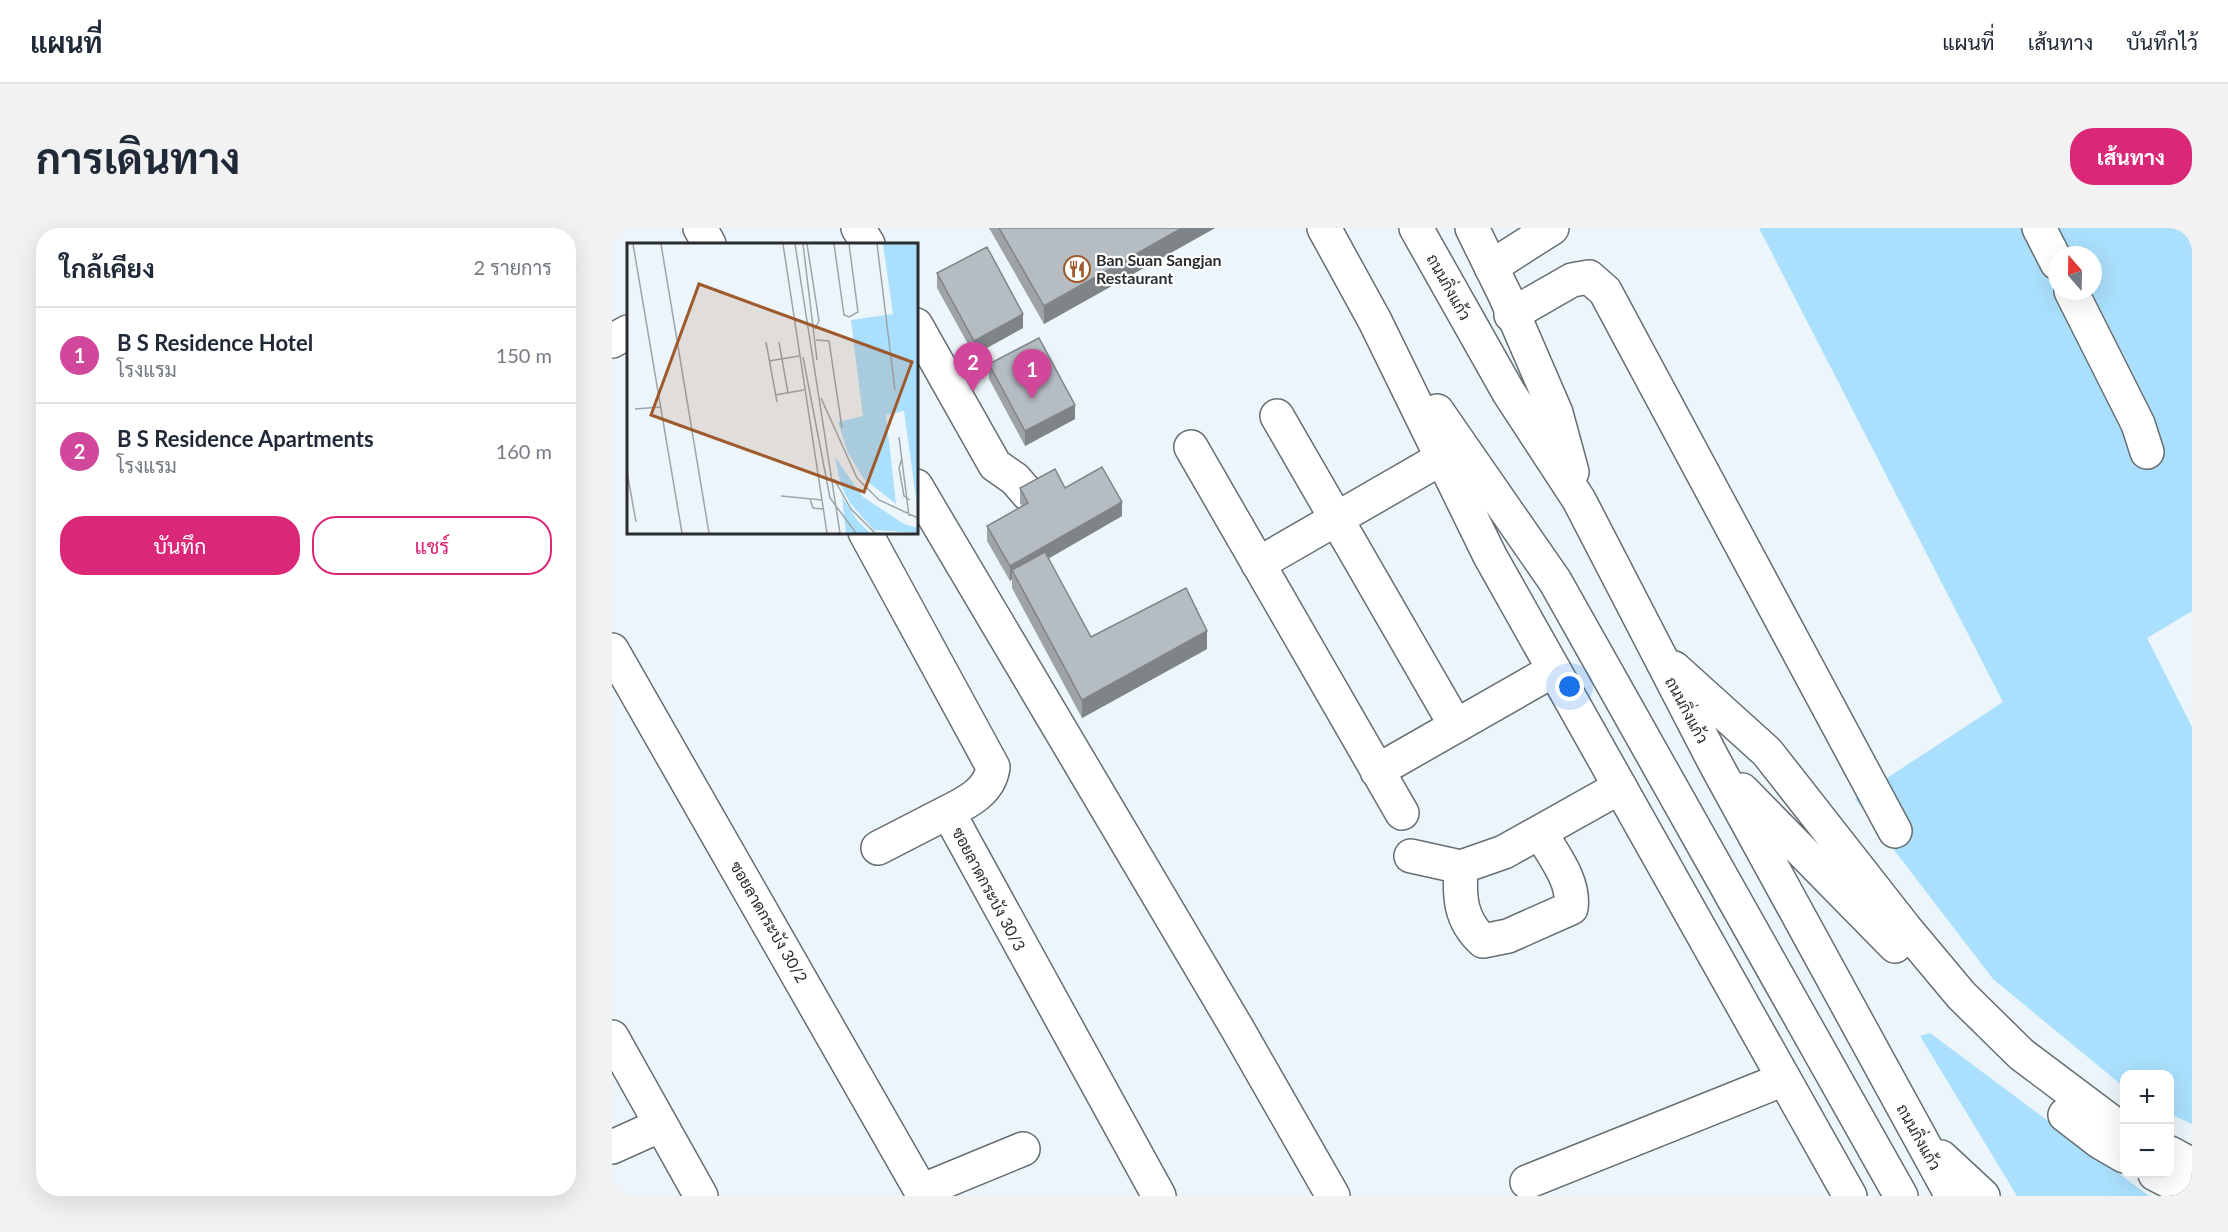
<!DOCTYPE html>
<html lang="th">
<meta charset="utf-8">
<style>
:root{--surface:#fff;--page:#f2f2f3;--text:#1f2937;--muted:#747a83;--line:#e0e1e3;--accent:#db2777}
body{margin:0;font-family:Lato,Sarabun,sans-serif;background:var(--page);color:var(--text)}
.controls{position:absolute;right:18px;bottom:18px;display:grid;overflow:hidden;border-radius:12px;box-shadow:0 6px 24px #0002}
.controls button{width:54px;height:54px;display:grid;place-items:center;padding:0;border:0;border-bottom:2px solid var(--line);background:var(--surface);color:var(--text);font:30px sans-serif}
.compass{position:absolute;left:1436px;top:18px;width:54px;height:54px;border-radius:50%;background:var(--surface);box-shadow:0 6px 24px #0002;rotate:340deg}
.you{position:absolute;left:958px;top:459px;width:21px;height:21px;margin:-15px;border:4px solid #fff;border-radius:50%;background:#1a73e8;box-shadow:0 0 0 9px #1a73e833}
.badge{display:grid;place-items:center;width:39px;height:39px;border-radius:50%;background:var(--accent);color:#fff;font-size:20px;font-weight:700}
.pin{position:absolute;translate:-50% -50px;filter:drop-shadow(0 2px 3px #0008)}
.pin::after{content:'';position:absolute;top:32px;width:21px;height:18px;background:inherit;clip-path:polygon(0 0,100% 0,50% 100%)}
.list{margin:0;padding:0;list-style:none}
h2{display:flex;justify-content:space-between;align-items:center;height:78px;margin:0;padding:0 24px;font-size:26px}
h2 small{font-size:20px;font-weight:400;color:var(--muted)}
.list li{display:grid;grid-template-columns:39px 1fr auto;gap:18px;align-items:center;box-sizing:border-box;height:96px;padding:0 24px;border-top:2px solid var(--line)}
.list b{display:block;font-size:22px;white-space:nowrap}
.list p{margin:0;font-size:20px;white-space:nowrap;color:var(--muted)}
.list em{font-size:20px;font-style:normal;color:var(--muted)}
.actions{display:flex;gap:12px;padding:18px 24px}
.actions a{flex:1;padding:14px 0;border:2px solid var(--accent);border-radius:24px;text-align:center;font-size:21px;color:var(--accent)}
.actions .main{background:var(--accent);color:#fff}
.map{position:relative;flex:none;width:1580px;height:968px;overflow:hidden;border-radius:24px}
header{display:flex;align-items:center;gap:36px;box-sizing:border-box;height:84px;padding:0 30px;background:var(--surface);border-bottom:2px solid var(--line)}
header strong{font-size:28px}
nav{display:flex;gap:33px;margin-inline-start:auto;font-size:21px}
.intro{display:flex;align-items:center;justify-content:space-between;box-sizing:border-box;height:144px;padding:0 36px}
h1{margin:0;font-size:42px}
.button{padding:15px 27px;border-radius:24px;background:var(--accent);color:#fff;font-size:21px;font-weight:700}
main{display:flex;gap:36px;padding:0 36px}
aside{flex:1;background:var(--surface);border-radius:24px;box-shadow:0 6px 24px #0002}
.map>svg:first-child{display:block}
.green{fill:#aae0fd;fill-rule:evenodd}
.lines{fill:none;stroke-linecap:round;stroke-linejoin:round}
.minor-casing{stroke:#676e72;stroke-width:36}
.major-casing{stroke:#676e72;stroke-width:36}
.minor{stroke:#fff;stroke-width:33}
.major{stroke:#fff;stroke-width:33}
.wall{fill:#9da3a7}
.shaded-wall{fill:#7f8488}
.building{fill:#b6bdc2;stroke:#7f8488;stroke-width:1.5}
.labels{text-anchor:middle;stroke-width:4.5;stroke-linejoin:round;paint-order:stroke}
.poi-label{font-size:16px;font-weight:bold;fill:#2a2d2f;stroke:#fff;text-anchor:start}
.street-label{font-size:16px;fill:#2a2d2f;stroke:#fff}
.inset-road{fill:none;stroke:#9ea5a8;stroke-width:1.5}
.view{fill:#9e5a2c;fill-opacity:0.15;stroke:#9e5a2c;stroke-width:3}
.inset-edge{fill:none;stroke:#2a2d2f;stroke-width:3}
</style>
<header>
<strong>แผนที่</strong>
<nav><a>แผนที่</a><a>เส้นทาง</a><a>บันทึกไว้</a></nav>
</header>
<div class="intro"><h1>การเดินทาง</h1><a class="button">เส้นทาง</a></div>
<main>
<aside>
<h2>ใกล้เคียง<small>2 รายการ</small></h2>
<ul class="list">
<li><span class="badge" style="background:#d1479c">1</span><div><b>B S Residence Hotel</b><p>โรงแรม</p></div><em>150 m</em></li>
<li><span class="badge" style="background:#d1479c">2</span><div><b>B S Residence Apartments</b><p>โรงแรม</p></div><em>160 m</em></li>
</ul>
<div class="actions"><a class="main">บันทึก</a><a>แชร์</a></div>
</aside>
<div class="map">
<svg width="1580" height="968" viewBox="0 0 1580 968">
<rect width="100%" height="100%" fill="#ecf5f9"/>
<path class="green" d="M1147,0H1580V383L1535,410L1580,499V896L1558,886V846H1512V859L1381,751L1243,571L1391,474ZM1445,27H1481V63H1445Z
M1318,805L1537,968H1405L1308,808Z"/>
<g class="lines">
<defs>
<path id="minor" d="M88,0L97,16
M246,0L256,16
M1427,0L1445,35
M879,39L940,0
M1459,63L1526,196L1535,224
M899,87L960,52L977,49L993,63L1283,603
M304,97L383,237L403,251L416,266
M0,113L16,104
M665,188L844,498
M579,219L790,585
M304,258L625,800L721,968
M253,304L381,539C378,563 356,574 336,584L547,968
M646,336L830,230
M0,422L312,968
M765,543L942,442
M266,620L336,584
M799,628L849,639L892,624L1008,559
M849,639C847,669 848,692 871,713L896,708L959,680C963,653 941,627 928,604
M0,809L89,968
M0,919L49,897
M915,954L1172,851
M309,963L411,921"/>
<path id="major" d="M712,0L763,93L878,328L1238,968
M804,0L897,165L967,272L1102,533L1340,968
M860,0L893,67L944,185L960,244
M825,183L943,353L1289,968
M1062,440L1155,524L1293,700L1349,767L1409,826L1498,893L1512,901
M1130,562L1283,718
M1453,887L1488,914L1512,928
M1558,925L1580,937
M1329,929L1371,968
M1543,946L1580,965"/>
</defs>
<use href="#minor" class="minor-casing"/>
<use href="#major" class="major-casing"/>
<use href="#minor" class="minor"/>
<use href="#major" class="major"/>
</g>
<path class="wall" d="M377,0H603L432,96Z
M325,45L411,100L362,127L325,60Z
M377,136L463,191L413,218L377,151Z
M408,260H453L510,288L436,331L479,409L595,421L470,490L400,360V351L398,353L375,313V298L410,278L408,275Z"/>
<path class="shaded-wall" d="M570,0H603L432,96V78Z
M411,86V100L362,127V113Z
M463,177V191L413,218V203Z
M510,274V288L404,349L400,342V351L398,353V338Z
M595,403V421L470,490V472Z"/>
<path class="building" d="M387,0H570L432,78Z
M375,19L411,86L362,113L325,45Z
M427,110L463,177L413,203L377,136Z
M490,239L510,274L398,338L375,298L416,275L408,260L443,241L453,260Z
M433,324L479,409L574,360L595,403L470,472L400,342Z"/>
<defs>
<symbol id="restaurant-ring" viewBox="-11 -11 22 22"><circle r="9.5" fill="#fff" stroke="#9e5a2c" stroke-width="1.5"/><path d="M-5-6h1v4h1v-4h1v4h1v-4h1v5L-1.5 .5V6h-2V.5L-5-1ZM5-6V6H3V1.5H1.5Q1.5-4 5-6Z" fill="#9e5a2c"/></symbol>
</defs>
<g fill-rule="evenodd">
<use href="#restaurant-ring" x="450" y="26" width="30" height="30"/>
</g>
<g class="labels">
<g class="poi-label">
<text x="484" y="38">Ban Suan Sangjan<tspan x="484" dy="18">Restaurant</tspan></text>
</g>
<g class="street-label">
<text transform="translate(837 59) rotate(61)" y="6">ถนนกิ่งแก้ว</text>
<text transform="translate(1075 482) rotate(62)" y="6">ถนนกิ่งแก้ว</text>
<text transform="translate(377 661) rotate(62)" y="6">ซอยลาดกระบัง 30/3</text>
<text transform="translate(157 694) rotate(60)" y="6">ซอยลาดกระบัง 30/2</text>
<text transform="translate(1307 909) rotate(61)" y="6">ถนนกิ่งแก้ว</text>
</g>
</g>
<g transform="translate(15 15)">
<rect width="291" height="291" fill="#ecf5f9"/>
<path d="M256,1H291V269L277,168L259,172L269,261L236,235L221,210L211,179L236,173L224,77L266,71ZM208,214L236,254L277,281L291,285V290L247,287L223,260L214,243ZM215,254L230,277L243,290H219Z" fill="#aae0fd"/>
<path class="inset-road" d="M6,1L55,290M34,1L82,290M156,1L200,290M168,1L213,290M176,1L190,117M180,1L192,78L188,86M207,1L217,72L222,74L231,69L222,1M250,1L268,147M189,97L202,98L215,185M139,99L150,159M152,99L161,150M176,114L203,255L229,290M142,118L172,113M148,152L177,147M194,155L230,235L252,257L291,275M8,166L34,164M272,194L282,273M275,215L272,225L277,253L283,257M0,229L9,279M207,236L224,266L248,290M154,253L195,257M183,256L186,265L196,266"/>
<path class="view" d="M72,41L285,119L237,249L24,172Z"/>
<rect width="291" height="291" class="inset-edge"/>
</g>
</svg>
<div class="controls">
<button>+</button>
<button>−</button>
</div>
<svg class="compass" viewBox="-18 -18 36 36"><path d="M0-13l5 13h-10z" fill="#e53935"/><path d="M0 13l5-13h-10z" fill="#747a83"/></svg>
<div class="you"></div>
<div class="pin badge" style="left:420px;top:171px;background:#d1479c">1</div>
<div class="pin badge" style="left:361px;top:164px;background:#d1479c">2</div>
</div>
</main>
